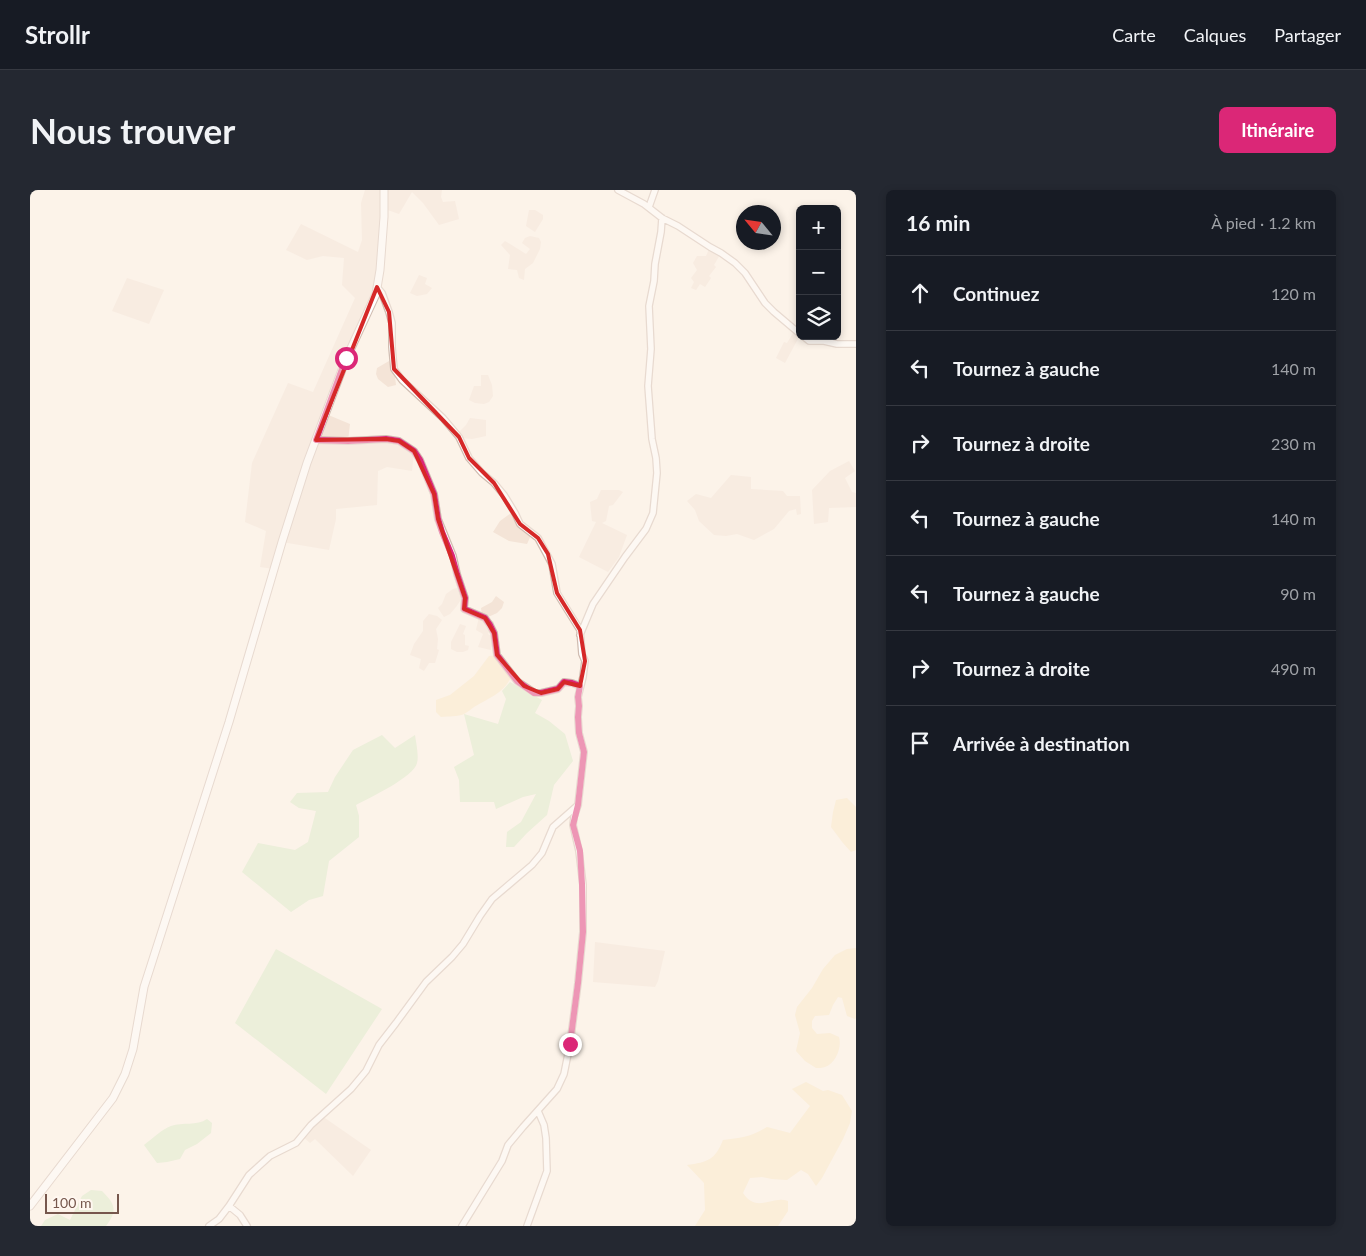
<!DOCTYPE html>
<html lang="fr">
<meta charset="utf-8">
<style>
:root{--surface:#171b24;--page:#242831;--text:#f1f3f6;--muted:#9ea1a6;--line:#363941;--accent:#db2777}
body{margin:0;font-family:Lato,sans-serif;background:var(--page);color:var(--text)}
.controls{position:absolute;right:15px;top:15px;display:grid;overflow:hidden;border-radius:8px;box-shadow:0 2px 8px #0003}
.controls button{width:45px;height:45px;display:grid;place-items:center;padding:0;border:0;border-bottom:1px solid var(--line);background:var(--surface);color:var(--text);font:25px sans-serif}
.compass{position:absolute;left:706px;top:15px;width:45px;height:45px;border-radius:50%;background:var(--surface);box-shadow:0 2px 8px #0003;rotate:299deg}
.scale{position:absolute;left:15px;bottom:12px;width:74px;box-sizing:border-box;padding-left:5px;border:2px solid #76574d;border-top:0;font-size:14px;line-height:18px;white-space:nowrap;color:#76574d;-webkit-text-stroke:4px #fff7f0;paint-order:stroke}
.stop{position:absolute;width:15px;height:15px;margin:-11px;border:4px solid #db2777;border-radius:50%;background:#fff}
.stop.end{background:#db2777;border-color:#fff;box-shadow:0 1px 5px #0008}
.list{margin:0;padding:0;list-style:none}
h2{display:flex;justify-content:space-between;align-items:center;height:65px;margin:0;padding:0 20px;font-size:21px}
h2 small{font-size:16px;font-weight:400;color:var(--muted)}
.list li{display:grid;grid-template-columns:32px 1fr auto;gap:15px;align-items:center;box-sizing:border-box;height:75px;padding:0 20px;border-top:1px solid var(--line)}
.list b{display:block;font-size:19px;white-space:nowrap}
.list em{font-size:16px;font-style:normal;color:var(--muted)}
.icon{flex:none;width:28px;height:28px;fill:none;stroke:currentColor;stroke-width:2;stroke-linecap:round;stroke-linejoin:round}
.map{position:relative;flex:none;width:826px;height:1036px;overflow:hidden;border-radius:8px}
header{display:flex;align-items:center;gap:30px;box-sizing:border-box;height:70px;padding:0 25px;background:var(--surface);border-bottom:1px solid var(--line)}
header strong{font-size:24px}
nav{display:flex;gap:28px;margin-inline-start:auto;font-size:18px}
.intro{display:flex;align-items:center;justify-content:space-between;box-sizing:border-box;height:120px;padding:0 30px}
h1{margin:0;font-size:35px}
.button{padding:12px 22px;border-radius:8px;background:var(--accent);color:#fff;font-size:18px;font-weight:700}
main{display:flex;gap:30px;padding:0 30px}
aside{flex:1;background:var(--surface);border-radius:8px;box-shadow:0 2px 8px #0003}
.map>svg:first-child{display:block}
.residential{fill:#f4e4d7}
.green{fill:#d9eac7}
.sand{fill:#fae8c5}
.lines{fill:none;stroke-linecap:round;stroke-linejoin:round}
.minor-casing{stroke:#d0bcb1;stroke-width:8}
.tertiary-casing{stroke:#d0bcb1;stroke-width:9}
.minor{stroke:#fff;stroke-width:5.5}
.tertiary{stroke:#fff;stroke-width:7}
.route{stroke:#db2777;stroke-width:6}
.marked{fill:none;stroke:#d62828;stroke-width:4;stroke-linejoin:round}
</style>
<header>
<strong>Strollr</strong>
<nav><a>Carte</a><a>Calques</a><a>Partager</a></nav>
</header>
<div class="intro"><h1>Nous trouver</h1><a class="button">Itinéraire</a></div>
<main>
<div class="map">
<svg width="826" height="1036" viewBox="0 0 826 1036">
<rect width="100%" height="100%" fill="#fcf3e9"/>
<path class="residential" d="M335,0H412L411,7L413,12L425,11L429,29L409,35L393,13L382,2L369,24L355,19L346,104L296,224L320,234L318,251H369L384,261L382,281L357,277L348,281L347,315L306,319V329L299,360L252,352L244,379L230,377L236,341L215,332L222,273L258,193L283,202L325,108L312,95L314,68L293,66L277,70L256,60L271,34L328,62L332,50L331,13Z
M499,20H505L513,25V29L505,42L496,36Z
M500,46L509,48L511,52L510,59L503,73L495,79L494,90L489,88L487,80L478,79L480,65L471,55L475,51L496,64L500,59L492,53L495,48Z
M680,57L691,63L684,75L686,77L679,86L681,88L675,97L670,94L666,100L661,98L664,92L661,88L667,80L663,73L667,66H676Z
M389,85L397,88L395,94L402,98L397,104L387,106L380,103Z
M97,88L134,100L119,134L82,121Z
M765,140L770,145L755,173L746,168L754,152L757,153Z
M359,171L364,179L366,195L358,197L348,189L346,184L347,178Z
M451,185H458L462,195L463,206L459,212L454,214L445,213L439,210L444,196H451Z
M440,228L456,230V246L442,249L431,248L427,244L436,235Z
M819,271L825,281L815,288L822,302L826,303V317L799,318L798,332L784,334L782,300L800,281Z
M701,285L721,287V299L753,301L757,306H770L771,324L767,325L766,319L759,321L744,339L724,350L707,344L696,346L684,345L669,331L665,320L657,311L666,304L681,308Z
M571,300H589L593,302L583,315L579,316L576,331L572,333L597,345L589,367L578,382L549,367L566,332L562,331L560,312L567,309Z
M484,321L490,334L502,343L497,354L479,351L463,342L470,331Z
M427,398L430,400L432,408L426,417L420,424L414,427L408,418L412,414L416,404L423,399Z
M466,406L474,412L472,418L467,423L456,428L464,432L458,444L463,447L461,460L448,457L453,444L446,440L449,427L452,426L451,418L462,412Z
M399,424L407,426L412,430L406,439L408,449L407,459L409,460L405,473H399L394,481L389,478L391,469L380,465L384,454L393,441V431Z
M430,434L436,436L433,444L435,445V455L439,456L438,460L433,462H427L421,459V452Z
M565,752L635,761L628,791L625,797L563,792Z
M292,926L341,960L323,986L285,949L280,953L272,946Z"/>
<path class="green" d="M480,492L512,510L505,523L519,531L535,544L543,571L524,595L517,625L497,643L484,657H476L477,642L491,632L506,604L493,607L466,619L464,612H430L429,590L424,577L444,565L434,524L468,534L476,509L472,501Z
M352,545L365,558L385,545C386,552 389,566 387,573C384,587 339,608 326,615L329,626V647L299,671L293,706L279,710L261,722L212,682L228,653L265,660L278,652L286,621L269,618L260,612L267,603L298,602L305,587L323,560Z
M246,759L352,819L296,904L205,833Z
M177,929L182,933L181,943L167,954L155,960L150,969L137,972L127,973L114,955C122,949 132,939 141,936C153,932 167,936 177,929Z
M61,1000L72,1001C85,1014 88,1020 76,1036H11L15,1030L28,1024L40,1030L52,1006Z"/>
<path class="sand" d="M467,465L482,485C475,503 459,508 444,517C441,519 438,522 434,524C428,527 418,526 411,527L406,522V510L420,505L444,486L459,466Z
M817,608L826,617V660L821,662L813,653L801,637L803,622L806,610Z
M826,758V828L825,829L817,826L812,808L808,807L803,815L799,825L785,826L782,831V838L787,844L800,843L809,847C812,857 806,873 795,877C792,878 789,878 786,878L775,871L766,861L770,843L765,825L767,817L782,798L793,779L805,765L817,759Z
M776,892L793,901L798,900L812,905L822,921L820,933L813,949L792,988L786,996L778,984L771,980L757,990L742,989L732,987L720,988L713,1003C727,1024 742,1005 758,1011V1021L748,1036H665L675,1020L674,993L657,975C678,972 685,970 693,950C711,948 721,947 737,937L760,943L780,916L762,899Z"/>
<g class="lines">
<defs>
<path id="minor" d="M588,0L614,14L632,28L648,36L680,57L691,63L705,73L715,83L735,113L744,122L770,144
M619,17L625,0
M347,97L352,103L359,122L362,133V157L364,179L372,190L413,228L429,247L439,268L452,283L464,293L474,305L485,323L490,334L508,348L522,374L527,403L550,440L552,464L555,471L553,487L548,507L549,516L548,527L549,543L554,562L548,615L544,627L543,635L549,661L553,695V742L548,793L540,854L534,884L527,899L493,937L478,955L472,971L432,1036
M773,146L779,151H794L807,154H826
M286,250L318,251L356,249L369,251L384,261L390,270L404,304L408,329L423,366L427,384L435,408L434,419L455,428L460,435L464,443L467,465L487,491L505,503H511L528,499L534,492L542,493L550,496
M550,445L563,414L595,367L616,339L623,323L627,283L626,268L622,249L618,196L621,159L619,116L624,91L625,74L631,42L632,28
M199,1016L210,1025L217,1036
M179,1036L189,1029L199,1016L219,985L240,966L266,953L281,935L321,899L336,881L349,855L366,833L396,792L422,767L433,754L450,726L462,709L502,675L512,663L523,637L548,615
M497,1036L517,981L516,948L514,935L508,921"/>
<path id="tertiary" d="M0,1016L83,908L95,884L103,859L114,797L199,532L252,352L277,273L316,169L346,104L350,80L354,27V0"/>
</defs>
<use href="#minor" class="minor-casing"/>
<use href="#tertiary" class="tertiary-casing"/>
<use href="#minor" class="minor"/>
<use href="#tertiary" class="tertiary"/>
</g>
<g class="lines">
<path class="route" d="M316,168L286,250L318,251L356,249L369,251L384,261L390,270L404,304L408,329L412,342L422,366L427,384L435,408L434,419L455,428L460,435L464,443L467,465L487,491L504,503H511L528,499L534,492L542,493L550,496L548,507L549,516L548,527L549,543L554,562L548,615L543,635L550,661L552,694L553,742L548,793L540,854"/>
</g>
<path d="M0 0H826V1036H0ZM347,97L359,122L364,179L429,247L439,268L464,293L490,334L508,348L518,364L527,403L550,440L555,471L550,496L534,492L528,499L511,503L494,496L467,465L464,443L455,428L434,419L435,408L408,329L404,304L384,261L369,251L356,249L286,250Z" fill="#fcf3e9" fill-opacity=".55" fill-rule="evenodd"/>
<path class="marked" d="M347,97L359,122L364,179L429,247L439,268L464,293L490,334L508,348L518,364L527,403L550,440L555,471L550,496L534,492L528,499L511,503L494,496L467,465L464,443L455,428L434,419L435,408L408,329L404,304L384,261L369,251L356,249L286,250Z"/>
</svg>
<div class="controls">
<button>+</button>
<button>−</button>
<button><svg class="icon" aria-label="layers" viewBox="0 0 24 24"><path d="M12 4l9 5-9 5-9-5zM3 14l9 5 9-5"/></svg></button>
</div>
<svg class="compass" viewBox="-18 -18 36 36"><path d="M0-13l5 13h-10z" fill="#e53935"/><path d="M0 13l5-13h-10z" fill="#9ea1a6"/></svg>
<div class="scale">100 m</div>
<div class="stop" style="left:316px;top:168px"></div>
<div class="stop end" style="left:540px;top:854px"></div>
</div>
<aside>
<h2>16 min<small>À pied · 1.2 km</small></h2>
<ul class="list">
<li><svg class="icon" aria-label="ahead" viewBox="0 0 24 24"><path d="M12 20V5M6 11l6-6 6 6"/></svg><div><b>Continuez</b></div><em>120 m</em></li>
<li><svg class="icon" aria-label="left" viewBox="0 0 24 24"><path d="M17 20v-9H6M10 6l-5 5 5 5"/></svg><div><b>Tournez à gauche</b></div><em>140 m</em></li>
<li><svg class="icon" aria-label="right" viewBox="0 0 24 24"><path d="M7 20v-9h11M14 6l5 5-5 5"/></svg><div><b>Tournez à droite</b></div><em>230 m</em></li>
<li><svg class="icon" aria-label="left" viewBox="0 0 24 24"><path d="M17 20v-9H6M10 6l-5 5 5 5"/></svg><div><b>Tournez à gauche</b></div><em>140 m</em></li>
<li><svg class="icon" aria-label="left" viewBox="0 0 24 24"><path d="M17 20v-9H6M10 6l-5 5 5 5"/></svg><div><b>Tournez à gauche</b></div><em>90 m</em></li>
<li><svg class="icon" aria-label="right" viewBox="0 0 24 24"><path d="M7 20v-9h11M14 6l5 5-5 5"/></svg><div><b>Tournez à droite</b></div><em>490 m</em></li>
<li><svg class="icon" aria-label="arrive" viewBox="0 0 24 24"><path d="M6 21V4h12l-3 4 3 4H6"/></svg><div><b>Arrivée à destination</b></div></li>
</ul>
</aside>
</main>
